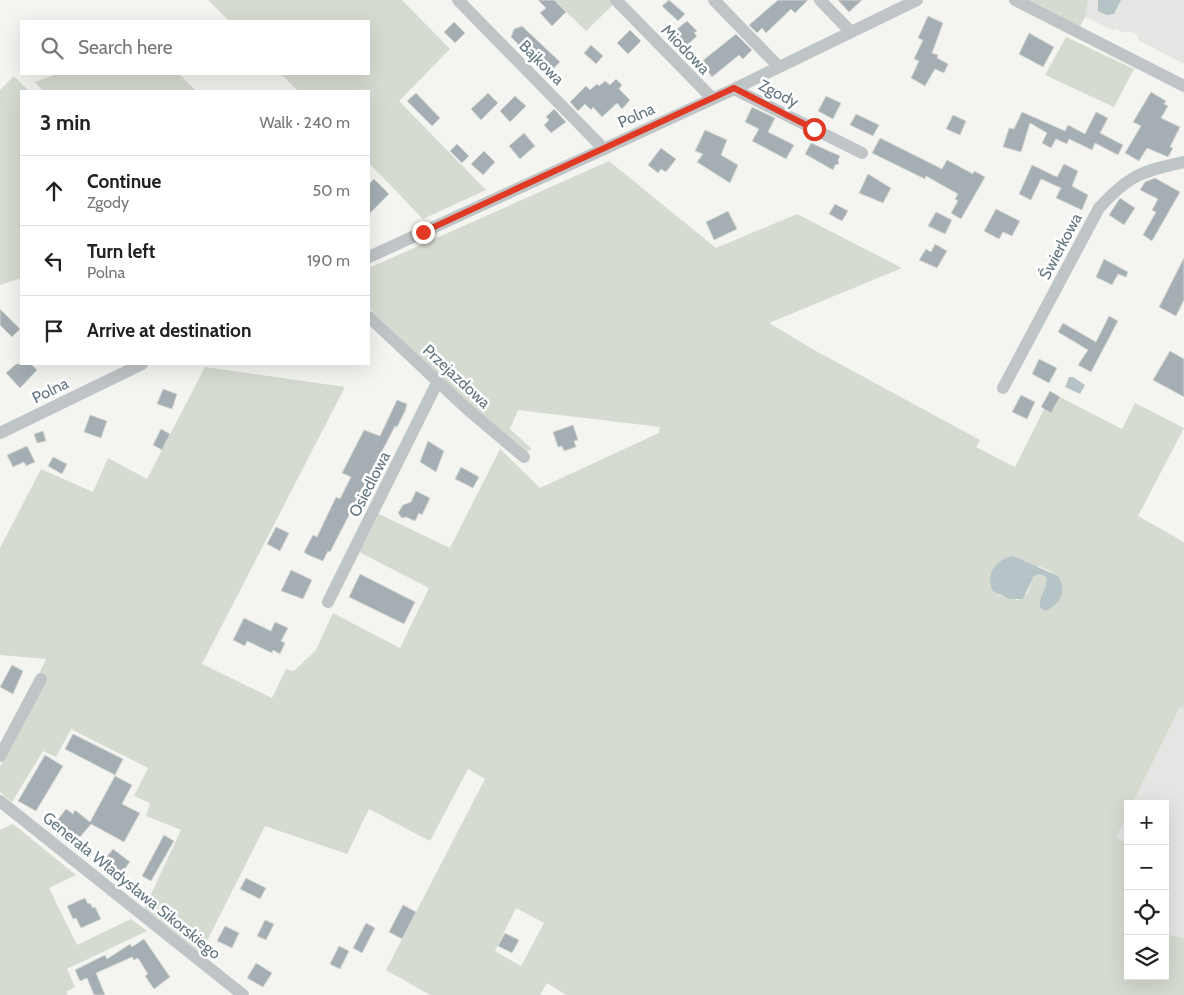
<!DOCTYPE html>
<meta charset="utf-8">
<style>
:root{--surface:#fff;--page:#f6f6f6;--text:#222;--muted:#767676;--line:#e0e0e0}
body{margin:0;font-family:Cabin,sans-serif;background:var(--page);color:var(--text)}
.controls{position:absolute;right:15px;bottom:15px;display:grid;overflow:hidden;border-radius:0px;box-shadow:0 5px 20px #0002}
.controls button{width:45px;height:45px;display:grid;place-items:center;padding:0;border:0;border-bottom:1px solid var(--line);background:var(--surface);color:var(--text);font:25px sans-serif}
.stop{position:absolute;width:15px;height:15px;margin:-11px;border:4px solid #e03924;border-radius:50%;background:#fff}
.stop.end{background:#e03924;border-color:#fff;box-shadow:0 1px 5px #0008}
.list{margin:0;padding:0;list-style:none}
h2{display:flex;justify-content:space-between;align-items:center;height:65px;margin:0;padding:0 20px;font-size:21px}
h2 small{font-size:16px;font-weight:400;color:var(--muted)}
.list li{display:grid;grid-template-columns:32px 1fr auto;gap:15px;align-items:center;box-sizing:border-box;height:70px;padding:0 20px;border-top:1px solid var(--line)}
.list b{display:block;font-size:19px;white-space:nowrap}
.list p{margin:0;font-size:16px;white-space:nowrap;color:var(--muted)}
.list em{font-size:16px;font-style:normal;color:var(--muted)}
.icon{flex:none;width:28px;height:28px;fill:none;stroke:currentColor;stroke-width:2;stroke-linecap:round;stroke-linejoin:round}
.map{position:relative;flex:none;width:1184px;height:995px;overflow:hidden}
.search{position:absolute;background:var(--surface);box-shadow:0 5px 20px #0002;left:20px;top:20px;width:350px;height:55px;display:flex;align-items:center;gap:12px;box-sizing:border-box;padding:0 18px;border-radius:0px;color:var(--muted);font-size:19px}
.panel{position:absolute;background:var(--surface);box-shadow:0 5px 20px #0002;left:20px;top:90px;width:350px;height:275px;border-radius:0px}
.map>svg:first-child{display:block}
.built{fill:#e5e5e4}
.green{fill:#d6dbd1;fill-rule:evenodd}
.water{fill:#b6c4c7}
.building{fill:#a5afb3;stroke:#d5d5d3}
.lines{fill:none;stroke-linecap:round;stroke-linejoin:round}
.minor{stroke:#bfc4c6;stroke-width:12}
.route{stroke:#e03924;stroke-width:6}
.labels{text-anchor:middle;stroke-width:5;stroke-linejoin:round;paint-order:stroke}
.street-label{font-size:16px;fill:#637781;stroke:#fff}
</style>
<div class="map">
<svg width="1184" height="995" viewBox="0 0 1184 995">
<rect width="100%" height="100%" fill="#f4f4f0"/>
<path class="built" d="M1088,0H1184V64L1138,40V36L1129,31L1125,33L1116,29L1112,30L1085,17Z
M1180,707L1184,709V938L1165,934V804H1132Z
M1128,813V844L1116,837Z"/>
<path class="green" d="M208,0H402L450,49L399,101L486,190L423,219L369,163V91H298L281,74H369V21H229Z
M554,0H612L615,3L586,31Z
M1026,0H1088L1085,17L1080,27Z
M1066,37L1134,69L1114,107L1045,75Z
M56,74H179L196,91H43L35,82Z
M14,76L29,91H21V278L0,285V90Z
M609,161L716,248L797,214L902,268L769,323L816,351L980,440L976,447L1015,467L1044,409L1051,413L1060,397L1122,429L1135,403L1184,428L1138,516L1184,542V709L1180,707L1132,804H1128V813L1116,837L1128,844V914L1123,924L1128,926V976H1165V934L1184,938V995H566L547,983L540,995H430L386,970L485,779L468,769L430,841L369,809L347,854L265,826L201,953L144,909L181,830L146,816L150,803L134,796L148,768L71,729L56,757L43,751L12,802L0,792V767L45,678L39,674L46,659L0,655V548L41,469L93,492L108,458L147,479L205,367L345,387L202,664L272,698L286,669L294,671L316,650L333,613L400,648L429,588L359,552L379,514L450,548L500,449L540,488L659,433L660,427L518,410L510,429L532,449L526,452L468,405L369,308V268ZM1038,566L1052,572L1039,601L1047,582L1046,577L1039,574L1034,575L1027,594L1018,600L998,595ZM516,908L544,923L521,966L495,951Z
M13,824L76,875L49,888L77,945L131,919L147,931L67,969L75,987L66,992L68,995H0V830Z"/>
<path class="water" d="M1098,0H1121L1114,14L1107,15L1098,11Z
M1069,377H1073L1085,385L1080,394L1065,387Z
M1013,556L1058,576C1068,591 1060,604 1046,611L1040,607C1038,596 1049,587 1046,577L1039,574L1034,576L1023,599H1009L993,591C984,575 997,559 1013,556Z"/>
<path class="building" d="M538,0H554L566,12L552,26L540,13L546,8Z
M669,0L685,14L678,21L662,6Z
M778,0H808L795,13L791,9L766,33L762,28L757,33L749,25Z
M838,0H862L849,12Z
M928,16L943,23L932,53L938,55L937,58L948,64L944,73L935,69L925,86L911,78L919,61L914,59L923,40L918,38Z
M687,21L697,31L694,33L697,36L684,48L676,39L682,34L677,29Z
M454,22L465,33L455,43L444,32Z
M522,26L560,62L552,70L532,50L528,54L511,37L514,29Z
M630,30L641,41L628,54L617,43Z
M1029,33L1054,47L1043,67L1019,54Z
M736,34L752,50L743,59L739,55L712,77L701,62Z
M591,45L603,56L596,64L584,53Z
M616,79L622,85L619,89L630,100L622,109L617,103L602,117L593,107L591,110L585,104L578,111L570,102L586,86L590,90L597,84L599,86L605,81L610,85Z
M1151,92L1166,101L1164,104L1168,106L1161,118L1180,127L1170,147L1173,148L1168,157L1147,148L1139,161L1125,153L1141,126L1133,122Z
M416,93L440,118L432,126L407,101Z
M488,93L498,103L481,120L471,109Z
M515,96L526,106L510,122L500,111Z
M826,96L841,103L833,119L818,111Z
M752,107L775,118L768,132L794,145L786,159L752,141L759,129L745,122Z
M554,109L566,122L551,133L544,125L549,120L546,117Z
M1022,112L1065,131L1068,125L1085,134L1096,112L1108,118L1100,133L1123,145L1118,155L1095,143L1092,150L1069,139L1067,144L1056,139L1051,148L1042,143L1047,133L1030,123L1021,152L1003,147L1009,128L1014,129Z
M856,114L879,125L873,136L850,125Z
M953,115L966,121L960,135L946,129Z
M705,130L727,140L721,155L738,165L730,183L697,162L703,154L695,151Z
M524,133L535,146L520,159L509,146Z
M880,138L942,169L947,160L973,174L974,171L985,177L961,219L951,213L958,201L955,199L958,194L926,176L925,179L872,153Z
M811,143L840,156L838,160L839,164L835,165L833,170L805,154Z
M457,144L469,156L462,163L450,151Z
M661,148L676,159L666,172L661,169L658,173L648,165Z
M484,151L495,162L483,175L471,164Z
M1064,164L1078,171L1072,186L1088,195L1082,210L1056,198L1061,188L1041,179L1031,200L1019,194L1032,165L1057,177Z
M868,174L891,188L883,203L859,193Z
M1155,178L1180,192L1152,241L1143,235L1156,212L1152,210L1158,199L1140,190L1145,182Z
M374,179L389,194L369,214V184Z
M1120,198L1135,208L1124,225L1109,215Z
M835,204L848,211L842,221L829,214Z
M996,209L1020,221L1012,236L1003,232L999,239L984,231Z
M728,211L737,229L714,240L706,222Z
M936,212L952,220L945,234L928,226Z
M935,244L947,251L937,268L919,260L926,249L931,252Z
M1184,258V300L1176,316L1159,307Z
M1104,259L1128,272L1126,277L1118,274L1112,285L1096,277Z
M0,309L20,329L12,337L0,325Z
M1109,316L1118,321L1091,372L1078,365L1088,350L1058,332L1063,323L1096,342Z
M1170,351L1184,359V397L1153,380Z
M1039,359L1057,368L1049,383L1032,374Z
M16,364H31L37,370L20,388L6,373Z
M163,389L177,394L172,409L157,404Z
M1050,391L1060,397L1051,413L1041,407Z
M1021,395L1035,402L1027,419L1012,412Z
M397,400L407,404L405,411L397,427L395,426L330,552L328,551L323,561L308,555L304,552L313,535L317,537L336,497L340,499L351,477L342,473L364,430L380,436Z
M90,415L107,421L101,438L84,432Z
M573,425L578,440L574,441L576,447L564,451L562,446L558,447L553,432Z
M161,429L170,434L162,450L153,445Z
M43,431L46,441L37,443L34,434Z
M428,441L444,451L436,472L420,462Z
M27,446L35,462L26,466L24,462L13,467L7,455Z
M53,457L67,464L62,474L48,466Z
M461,467L479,477L473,488L455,479Z
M416,491L430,498L422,515L419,513L415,521L406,517L402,518L398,513L403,505L411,502Z
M276,527L289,533L280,551L267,544Z
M291,570L312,580L303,599L281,591Z
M360,574L415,602L404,624L349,597Z
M244,618L271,631L275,622L288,628L281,641L285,643L280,654L273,650L272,653L247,641L245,646L233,640Z
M12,665L23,671L13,694L0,687Z
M73,734L123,759L115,775L65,749Z
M45,755L63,766L36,811L18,801Z
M115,776L132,785L122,804L140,813L124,842L91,824L75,843L53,826L66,809L73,814L75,810L90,822Z
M164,835L174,841L151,881L142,876Z
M113,849L130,862L118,877L101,864Z
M246,878L266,888L260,899L240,889Z
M85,898L88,904L90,903L93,908L95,907L101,919L81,928L76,918L73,919L67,906Z
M403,905L416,912L402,939L389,932Z
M265,920L274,924L266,940L257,936Z
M366,923L375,928L362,953L353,948Z
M225,926L239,933L232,948L217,941Z
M505,933L519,940L512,953L498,946Z
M144,939L170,977L154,989L145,976L148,974L138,958L134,960L132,957L96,973L105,995H94L87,978L80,981L75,970L105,955L107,959L130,944L132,947Z
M339,946L349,951L340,969L330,964Z
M256,963L272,973L263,987L247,978Z"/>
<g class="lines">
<path class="minor" d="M458,0L603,148
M616,0L712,98
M714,0L779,67
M820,0L851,32
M1015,0L1184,86
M734,89L862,153
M369,257L734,89L917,0
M369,317L467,409L524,457
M1003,388L1099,208C1129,175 1142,171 1184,162
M0,433L142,364
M328,602L438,381
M0,756L41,679
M0,801L243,995"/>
</g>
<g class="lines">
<path class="route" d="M423,232L734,88L814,129"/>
</g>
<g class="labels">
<g class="street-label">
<text transform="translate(686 49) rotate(46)" y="6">Miodowa</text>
<text transform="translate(542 62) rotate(45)" y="6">Bajkowa</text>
<text transform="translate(779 93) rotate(27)" y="6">Zgody</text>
<text transform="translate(636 115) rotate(-24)" y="6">Polna</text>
<text transform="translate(1060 246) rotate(-62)" y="6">Świerkowa</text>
<text transform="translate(457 376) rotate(43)" y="6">Przejazdowa</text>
<text transform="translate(50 390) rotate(-26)" y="6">Polna</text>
<text transform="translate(369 484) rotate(-63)" y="6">Osiedlowa</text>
<text transform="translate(132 885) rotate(39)" y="6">Generała Władysława Sikorskiego</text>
</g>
</g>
</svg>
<div class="controls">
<button>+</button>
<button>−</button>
<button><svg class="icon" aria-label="locate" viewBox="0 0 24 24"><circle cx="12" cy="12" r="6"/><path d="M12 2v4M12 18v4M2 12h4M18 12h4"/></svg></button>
<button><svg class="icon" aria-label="layers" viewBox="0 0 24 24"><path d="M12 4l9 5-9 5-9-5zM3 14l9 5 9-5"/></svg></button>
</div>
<div class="stop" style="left:814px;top:129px"></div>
<div class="stop end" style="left:423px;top:232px"></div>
<div class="search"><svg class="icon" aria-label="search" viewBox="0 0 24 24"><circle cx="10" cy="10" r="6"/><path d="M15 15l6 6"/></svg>Search here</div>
<section class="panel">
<h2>3 min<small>Walk · 240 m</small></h2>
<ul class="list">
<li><svg class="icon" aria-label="ahead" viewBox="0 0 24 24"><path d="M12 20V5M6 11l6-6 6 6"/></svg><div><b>Continue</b><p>Zgody</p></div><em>50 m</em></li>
<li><svg class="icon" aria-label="left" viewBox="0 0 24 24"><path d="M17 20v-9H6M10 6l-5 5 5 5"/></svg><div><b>Turn left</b><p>Polna</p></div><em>190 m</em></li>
<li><svg class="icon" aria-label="arrive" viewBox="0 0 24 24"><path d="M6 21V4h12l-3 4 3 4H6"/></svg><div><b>Arrive at destination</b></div></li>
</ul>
</section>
</div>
